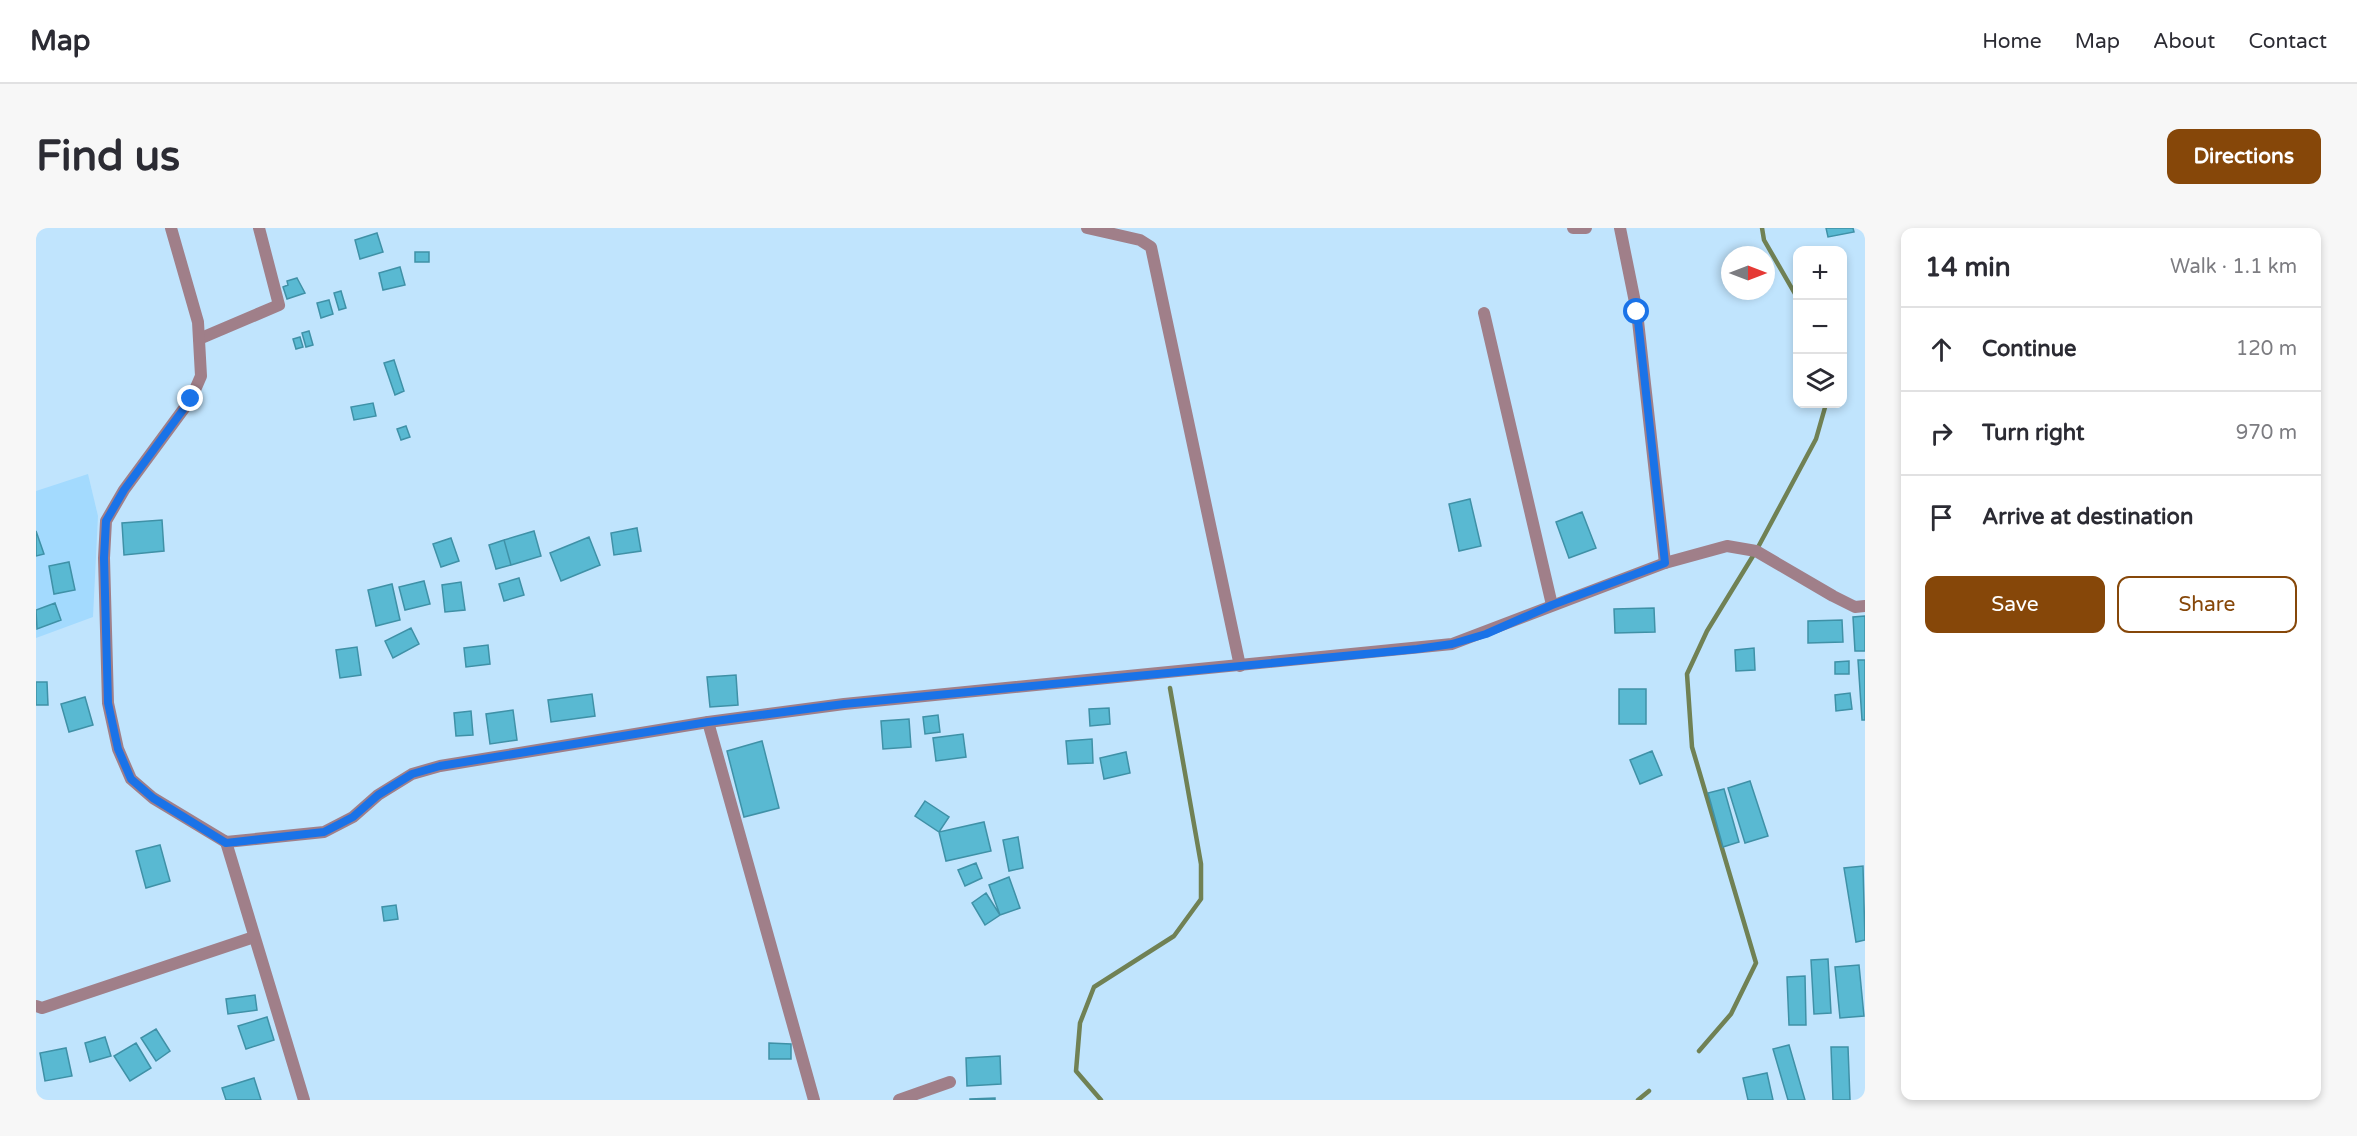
<!DOCTYPE html>
<meta charset="utf-8">
<style>
:root{--surface:#fff;--page:#f7f7f7;--text:#2b2b33;--muted:#7c7c81;--line:#e1e1e2;--accent:#864709}
body{margin:0;font-family:"Varela Round",sans-serif;background:var(--page);color:var(--text)}
.controls{position:absolute;right:18px;top:18px;display:grid;overflow:hidden;border-radius:12px;box-shadow:0 3px 9px #0003}
.controls button{width:54px;height:54px;display:grid;place-items:center;padding:0;border:0;border-bottom:2px solid var(--line);background:var(--surface);color:var(--text);font:30px sans-serif}
.compass{position:absolute;left:1685px;top:18px;width:54px;height:54px;border-radius:50%;background:var(--surface);box-shadow:0 3px 9px #0003;rotate:90deg}
.stop{position:absolute;width:18px;height:18px;margin:-14px;border:4px solid #1a73e8;border-radius:50%;background:#fff}
.stop.end{background:#1a73e8;border-color:#fff;box-shadow:0 2px 6px #0008}
.list{margin:0;padding:0;list-style:none}
h2{display:flex;justify-content:space-between;align-items:center;height:78px;margin:0;padding:0 24px;font-size:26px}
h2 small{font-size:20px;font-weight:400;color:var(--muted)}
.list li{display:grid;grid-template-columns:39px 1fr auto;gap:18px;align-items:center;box-sizing:border-box;height:84px;padding:0 24px;border-top:2px solid var(--line)}
.list b{display:block;font-size:22px;white-space:nowrap}
.list em{font-size:20px;font-style:normal;color:var(--muted)}
.actions{display:flex;gap:12px;padding:18px 24px}
.actions a{flex:1;padding:14px 0;border:2px solid var(--accent);border-radius:12px;text-align:center;font-size:21px;color:var(--accent)}
.actions .main{background:var(--accent);color:#fff}
.icon{flex:none;width:33px;height:33px;fill:none;stroke:currentColor;stroke-width:2;stroke-linecap:round;stroke-linejoin:round}
.map{position:relative;flex:none;width:1829px;height:872px;overflow:hidden;border-radius:12px}
header{display:flex;align-items:center;gap:36px;box-sizing:border-box;height:84px;padding:0 30px;background:var(--surface);border-bottom:2px solid var(--line)}
header strong{font-size:28px}
nav{display:flex;gap:33px;margin-inline-start:auto;font-size:21px}
.intro{display:flex;align-items:center;justify-content:space-between;box-sizing:border-box;height:144px;padding:0 36px}
h1{margin:0;font-size:42px}
.button{padding:15px 27px;border-radius:12px;background:var(--accent);color:#fff;font-size:21px;font-weight:700}
main{display:flex;gap:36px;padding:0 36px}
aside{flex:1;background:var(--surface);border-radius:12px;box-shadow:0 3px 9px #0003}
.map>svg:first-child{display:block}
.built{fill:#a3dafe}
.lines{fill:none;stroke-linecap:round;stroke-linejoin:round}
.stream{stroke:#708154;stroke-width:4.5}
.building{fill:#59b9d2;stroke:#3f91a7;stroke-width:1.5}
.minor{stroke:#a07f89;stroke-width:12}
.tertiary{stroke:#a07f89;stroke-width:12}
.route{stroke:#1a73e8;stroke-width:8}
</style>
<header>
<strong>Map</strong>
<nav><a>Home</a><a>Map</a><a>About</a><a>Contact</a></nav>
</header>
<div class="intro"><h1>Find us</h1><a class="button">Directions</a></div>
<main>
<div class="map">
<svg width="1829" height="872" viewBox="0 0 1829 872">
<rect width="100%" height="100%" fill="#c0e4fd"/>
<path class="built" d="M52,246L62,288L57,389L0,410V263Z"/>
<g class="lines">
<path class="stream" d="M1726,0L1728,12L1762,71
M1663,823L1695,786L1720,735L1656,519L1651,446L1671,403L1720,323L1780,211L1790,176
M1065,872L1040,843L1044,795L1058,759L1138,708L1165,671V636L1134,460
M1602,872L1613,863"/>
</g>
<path class="building" d="M1790,0H1817L1818,4L1792,9Z
M341,5L347,24L324,31L319,12Z
M379,24H393V34H379Z
M364,39L369,57L347,62L343,45Z
M261,50L269,65L251,71L247,59L252,57L251,53Z
M305,63L310,80L303,82L298,65Z
M293,72L297,86L285,90L281,75Z
M273,103L277,117L270,119L266,105Z
M264,109L267,119L260,121L257,111Z
M358,132L368,163L359,167L348,135Z
M337,175L340,188L318,192L315,179Z
M370,198L374,209L365,212L361,201Z
M1434,271L1445,318L1423,323L1413,276Z
M1546,284L1560,320L1533,330L1520,294Z
M126,292L128,323L88,327L86,295Z
M601,300L605,323L578,327L575,305Z
M0,303L8,326L0,328Z
M498,303L505,328L475,337L468,312Z
M553,309L564,337L525,353L514,325Z
M415,310L423,333L405,339L397,316Z
M468,312L475,337L460,341L453,317Z
M33,334L39,362L18,366L13,338Z
M483,350L488,367L468,373L463,356Z
M388,353L394,376L369,382L363,359Z
M425,354L429,382L409,384L406,357Z
M356,356L364,392L340,398L332,362Z
M19,375L25,392L1,401L0,382Z
M1618,380L1619,404L1579,405L1578,381Z
M1829,388V423H1819L1817,389Z
M1806,392L1807,414L1772,415V393Z
M375,400L383,416L357,430L349,413Z
M452,417L454,436L430,439L428,420Z
M321,419L325,447L304,450L300,422Z
M1718,420L1719,442L1700,443L1699,422Z
M1822,432H1829V492H1826Z
M1813,433V446H1799V434Z
M700,447L702,477L674,479L671,449Z
M0,454H11L12,477H0Z
M1583,461H1610V496H1583Z
M1814,465L1816,481L1800,483L1799,467Z
M556,466L559,488L515,494L512,472Z
M49,469L57,497L33,504L25,476Z
M1073,480L1074,496L1054,498L1053,481Z
M477,482L481,512L454,516L450,486Z
M435,483L437,507L420,508L418,485Z
M902,487L904,504L889,506L887,489Z
M873,491L875,519L847,521L845,493Z
M927,506L930,529L900,533L897,510Z
M1056,511L1057,535L1032,536L1030,513Z
M726,513L743,580L708,589L691,523Z
M1616,523L1626,547L1604,556L1594,532Z
M1090,524L1094,545L1068,551L1064,530Z
M1714,553L1732,608L1709,615L1692,560Z
M1688,561L1703,614L1687,619L1672,565Z
M889,573L913,589L903,604L879,588Z
M948,594L955,623L910,633L903,604Z
M982,609L987,640L973,643L967,612Z
M124,617L134,653L110,660L100,623Z
M940,635L946,650L929,658L922,642Z
M1827,638L1829,712L1820,714L1808,640Z
M973,649L984,680L964,687L953,657Z
M950,665L964,687L949,697L936,675Z
M360,677L362,691L348,693L346,679Z
M1792,731L1795,785L1778,786L1775,732Z
M1823,737L1828,788L1804,790L1799,739Z
M1769,748L1770,797H1753L1751,749Z
M219,767L221,782L192,786L190,771Z
M231,789L238,812L210,821L202,798Z
M120,801L134,823L120,833L105,810Z
M69,809L75,828L54,834L49,815Z
M100,815L115,840L94,853L78,828Z
M733,815L755,816V831H733Z
M1753,817L1769,872H1752L1737,821Z
M1795,819H1812L1814,872H1797Z
M30,820L36,848L9,853L4,825Z
M964,828L965,856L931,858L930,830Z
M1731,845L1737,872H1712L1707,850Z
M218,850L225,872H190L186,860Z
M959,870V872H934V871Z"/>
<g class="lines">
<path class="minor" d="M1051,0L1104,12L1115,19L1204,438
M1537,0H1550
M1584,0L1601,84L1629,335
M1448,85L1516,377
M163,111L243,77L223,0
M672,494L778,872
M190,614L268,872
M0,778L6,780L218,709
M863,872L914,854"/>
<path class="tertiary" d="M135,0L162,94L165,148L155,171L88,262L70,293L68,330L72,475L82,521L95,551L117,570L190,614L288,604L317,589L342,567L376,546L404,538L672,494L808,476L1416,416L1629,335L1691,318L1720,323L1797,368L1819,379L1829,378"/>
</g>
<g class="lines">
<path class="route" d="M155,171L88,262L70,293L68,330L72,475L82,521L95,551L117,570L190,615L288,604L317,589L342,567L376,546L404,538L672,494L808,476L1381,421L1416,416L1450,406L1516,377L1629,335L1601,84"/>
</g>
</svg>
<div class="controls">
<button>+</button>
<button>−</button>
<button><svg class="icon" aria-label="layers" viewBox="0 0 24 24"><path d="M12 4l9 5-9 5-9-5zM3 14l9 5 9-5"/></svg></button>
</div>
<svg class="compass" viewBox="-18 -18 36 36"><path d="M0-13l5 13h-10z" fill="#e53935"/><path d="M0 13l5-13h-10z" fill="#7c7c81"/></svg>
<div class="stop" style="left:1601px;top:84px"></div>
<div class="stop end" style="left:155px;top:171px"></div>
</div>
<aside>
<h2>14 min<small>Walk · 1.1 km</small></h2>
<ul class="list">
<li><svg class="icon" aria-label="ahead" viewBox="0 0 24 24"><path d="M12 20V5M6 11l6-6 6 6"/></svg><div><b>Continue</b></div><em>120 m</em></li>
<li><svg class="icon" aria-label="right" viewBox="0 0 24 24"><path d="M7 20v-9h11M14 6l5 5-5 5"/></svg><div><b>Turn right</b></div><em>970 m</em></li>
<li><svg class="icon" aria-label="arrive" viewBox="0 0 24 24"><path d="M6 21V4h12l-3 4 3 4H6"/></svg><div><b>Arrive at destination</b></div></li>
</ul>
<div class="actions"><a class="main">Save</a><a>Share</a></div>
</aside>
</main>
